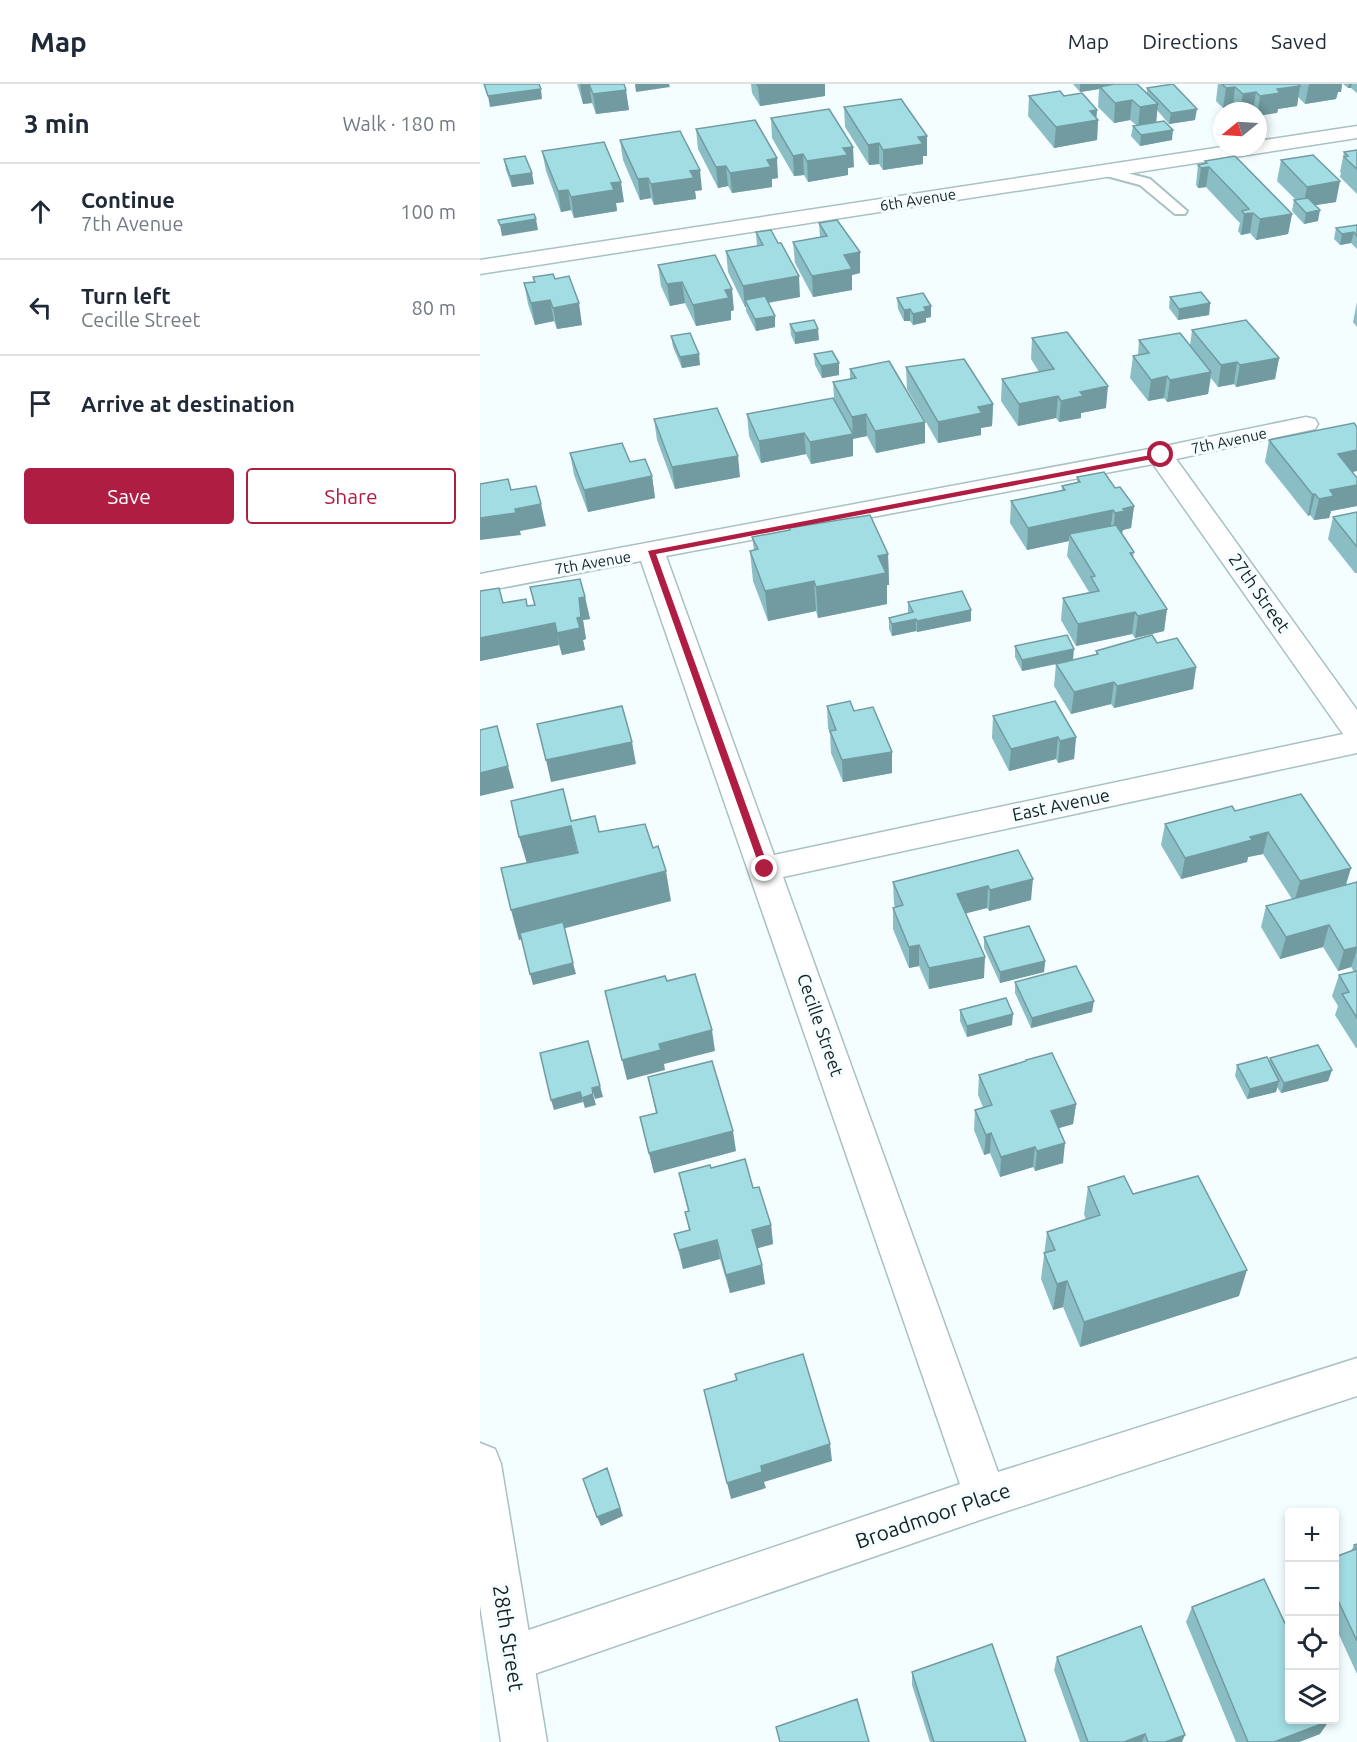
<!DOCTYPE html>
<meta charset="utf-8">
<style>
:root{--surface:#fff;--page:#f6f6f7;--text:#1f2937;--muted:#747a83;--line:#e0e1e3;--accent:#b01d42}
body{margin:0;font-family:Ubuntu,sans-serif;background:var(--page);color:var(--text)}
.controls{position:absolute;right:18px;bottom:18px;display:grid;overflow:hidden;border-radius:6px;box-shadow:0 3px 9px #0003}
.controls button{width:54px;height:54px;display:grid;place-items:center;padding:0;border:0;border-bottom:2px solid var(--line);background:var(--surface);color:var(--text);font:30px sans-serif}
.compass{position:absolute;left:733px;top:18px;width:54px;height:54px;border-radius:50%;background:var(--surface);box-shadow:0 3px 9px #0003;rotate:252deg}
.stop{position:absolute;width:18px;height:18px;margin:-14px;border:4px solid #b01d42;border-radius:50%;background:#fff}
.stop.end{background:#b01d42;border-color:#fff;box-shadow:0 2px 6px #0008}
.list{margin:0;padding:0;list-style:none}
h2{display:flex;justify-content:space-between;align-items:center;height:78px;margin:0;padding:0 24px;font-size:26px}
h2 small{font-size:20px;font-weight:400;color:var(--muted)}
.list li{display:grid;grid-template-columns:39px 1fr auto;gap:18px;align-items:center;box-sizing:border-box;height:96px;padding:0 24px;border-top:2px solid var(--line)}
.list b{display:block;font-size:22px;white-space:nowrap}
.list p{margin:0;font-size:20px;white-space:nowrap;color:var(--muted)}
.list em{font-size:20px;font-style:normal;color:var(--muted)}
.actions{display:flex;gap:12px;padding:18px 24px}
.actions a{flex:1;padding:14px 0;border:2px solid var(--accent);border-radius:6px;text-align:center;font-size:21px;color:var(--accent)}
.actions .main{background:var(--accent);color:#fff}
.icon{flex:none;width:33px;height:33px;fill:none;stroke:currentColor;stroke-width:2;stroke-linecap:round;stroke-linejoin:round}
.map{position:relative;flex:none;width:877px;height:1658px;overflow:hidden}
header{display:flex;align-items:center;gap:36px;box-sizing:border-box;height:84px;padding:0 30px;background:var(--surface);border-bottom:2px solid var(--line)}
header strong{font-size:28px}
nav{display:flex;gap:33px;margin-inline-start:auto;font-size:21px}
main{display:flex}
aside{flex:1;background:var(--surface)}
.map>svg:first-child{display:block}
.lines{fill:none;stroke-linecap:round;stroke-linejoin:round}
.lane-casing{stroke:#a9c1c3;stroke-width:4}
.street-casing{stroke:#a9c1c3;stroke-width:3}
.secondary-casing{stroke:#a9c1c3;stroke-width:3}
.lane{fill:#fff;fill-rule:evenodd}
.street{fill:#fff;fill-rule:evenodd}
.secondary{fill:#fff;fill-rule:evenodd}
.wall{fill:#8bbec4}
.shaded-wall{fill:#719ba0}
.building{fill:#a2dde4;stroke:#719ba0;stroke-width:1.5}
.route{fill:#b01d42}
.labels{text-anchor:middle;stroke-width:6;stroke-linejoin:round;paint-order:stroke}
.far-street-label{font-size:15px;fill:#182122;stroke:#f4fdff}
.street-label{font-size:18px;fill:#182122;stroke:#f4fdff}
.near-street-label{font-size:21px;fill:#182122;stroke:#f4fdff}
</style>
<header>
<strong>Map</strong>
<nav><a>Map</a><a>Directions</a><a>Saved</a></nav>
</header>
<main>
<aside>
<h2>3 min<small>Walk · 180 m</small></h2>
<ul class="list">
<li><svg class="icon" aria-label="ahead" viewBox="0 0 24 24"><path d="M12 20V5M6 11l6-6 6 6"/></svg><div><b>Continue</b><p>7th Avenue</p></div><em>100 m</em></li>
<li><svg class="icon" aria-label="left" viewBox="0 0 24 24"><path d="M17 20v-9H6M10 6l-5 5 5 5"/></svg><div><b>Turn left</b><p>Cecille Street</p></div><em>80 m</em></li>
<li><svg class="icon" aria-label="arrive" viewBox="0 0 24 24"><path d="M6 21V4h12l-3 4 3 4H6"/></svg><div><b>Arrive at destination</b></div></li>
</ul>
<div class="actions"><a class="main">Save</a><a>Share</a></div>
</aside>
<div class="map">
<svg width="877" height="1658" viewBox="0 0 877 1658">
<rect width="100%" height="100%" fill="#f4fdff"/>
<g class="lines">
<defs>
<path id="lane" d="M624,83L670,95L707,127L705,130H695L660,101L619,90L617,87L619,84Z"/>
<path id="street" d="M877,42V54L0,190V176L742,63H778V57Z
M826,333L835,335L838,340L835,345L696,375L877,626V669L303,793L518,1388L877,1274V1312L506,1434L31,1598L15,1591L8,1575L15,1559L31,1552L480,1400L161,477L0,508V490L680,363ZM673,380L863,650L294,771L186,472Z"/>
<path id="secondary" d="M0,1359L15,1365L21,1380L67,1658H21L0,1521Z"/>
</defs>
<use href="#lane" class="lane-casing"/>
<use href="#street" class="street-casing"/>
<use href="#secondary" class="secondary-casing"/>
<use href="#lane" class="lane"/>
<use href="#street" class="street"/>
<use href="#secondary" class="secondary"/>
</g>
<path class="wall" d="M97,0H144L149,26L116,30L112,19L103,20Z
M271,0H345V12L280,22L272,9Z
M593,0H657L667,10V4L715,36L689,40L677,26L676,38L692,56L660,62L651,52L653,42L656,41L650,36L634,39L618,23L619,5L600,8Z
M738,0H862L861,8H858L856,15L825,20L818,13L817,22L798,25L797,29L778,27H757L753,23L743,24L736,17Z
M863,0H877V9L871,4H868Z
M549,12H584L617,26L616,34L618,36L617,56L574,64L548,32Z
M364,23L447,72H443V80L403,86L399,80L389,81L365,43Z
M291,34L374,83L368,84V91L328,98L324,91L314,92L292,54Z
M216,45L298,94L292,95V103L252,109L248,102L238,104L218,65Z
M140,56L222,106L215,107L216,115L174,121L171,114L160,116L143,76Z
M877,66V110L860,93L861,89L860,88L864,68Z
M62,67L144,118L136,119L137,127L94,134L91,126L81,128L66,87Z
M24,75L54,100L32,103L26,86Z
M801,76L856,118L836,121L838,137L824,140L812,127L814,116H816L797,97Z
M725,77L812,130L808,150L776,156L770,149L761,151L758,147L760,139L755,134L726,103L718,104L716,101L718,81L724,80Z
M339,139L380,189L372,191V206L333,213L315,179L313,158L340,153Z
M877,141V165L871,159L860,161L854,155L856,144Z
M276,148L320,213L288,219L295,232V243L276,247L266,227V223H265L248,188L246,167L277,162Z
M178,181L254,226L251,227V236L216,242L205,219L190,222L181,202Z
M53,193L75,195L102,241L77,245L74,237L55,241L48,220L44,199L54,198Z
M690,213L730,219L729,231L698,236L689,224Z
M417,214L451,222V233L446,234V238L433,241L430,237H424L418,225Z
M877,218V243L873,238Z
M310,240L339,256L315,260L311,251Z
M712,246L799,274L795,295L756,303L754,300L738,303L731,294L728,310L687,318L684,314L668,317L650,294L653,272L658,271L659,256L710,262Z
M191,252L220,281L202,284L193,263Z
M552,254L626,324L601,329V334L579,338L576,334L538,342L521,317L522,295L559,288L551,275Z
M334,270L359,279V291L342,294L335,281Z
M426,283L513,320L512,342L501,344V351L458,359L427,305Z
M370,285L445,338V359L396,369L387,352L373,354V372L331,380L326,370L281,379L269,352L267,330L354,314L353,298L370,295Z
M174,335L260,393L195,405L177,356Z
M877,343V387L872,388L877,422L851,427L849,434L834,436L830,431L828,432L785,378L789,356Z
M90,369L150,378L172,392L175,414L108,428L94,391Z
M597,393L635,404L654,422L651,444L643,446L642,449L654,468L653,474L687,525L684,547L655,554L652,550L596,562L581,536L583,514L609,508L587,472L589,457L547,466L530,439L531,417L582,407V402L597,398Z
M877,428V489H875L848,455L853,433Z
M309,444L408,470L409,501H407V520L338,534L336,527L288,537L273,497L270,467L274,466L272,453L309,446Z
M50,503L105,513L110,535L103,536L106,555L103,556L105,566L82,571L79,561L0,577V507L23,519L47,522L54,521Z
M428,518L491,537L437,548L436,547L412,552L409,545V534L428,529Z
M677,559L716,583L713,605L634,624L631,620L591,630L574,602L576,580L583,579L542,587L535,573V562L593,576L616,571V567Z
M347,622L374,627L412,689L363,698L351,669L350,650L348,644Z
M513,632L596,653L594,675L578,679L576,675L529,687L512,654Z
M755,727L871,784L866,801L877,798V964H876L855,931L858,922L852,912L859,891L874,888L871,883L858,887L843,863L800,875L781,843L786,822L812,815L783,770L768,773L767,778L701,795L681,761L685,740Z
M538,766L551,816L509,827L507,824L485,829L504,894L449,905L439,882L429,884L413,845V824L415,823L414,820L413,798Z
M504,853L565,877L564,888L520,899L504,864Z
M535,898L612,928L551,944L535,909Z
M480,926L532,941L487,953L480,937Z
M790,974L852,986L848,997L801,1009L797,1003L796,1008L767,1015L755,992L757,981L789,978Z
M546,976L596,1020L593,1040L579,1044L583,1079L555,1087L553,1083L520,1093L510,1069L504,1071L494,1046L495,1026L503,1023L498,1011L499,991L545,978Z
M168,993L256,1067L174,1089L160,1033L176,1029Z
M231,1084L273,1104L291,1141L293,1160L277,1164L282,1181L285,1200L250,1209L240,1175L203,1185L194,1150L209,1146L205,1128L208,1127L199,1089Z
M608,1103L653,1110L759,1212L600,1263L583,1223L573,1226L561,1195L567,1148L606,1136L604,1130Z
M877,1460V1590L855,1542V1473L871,1467L874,1461Z
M712,1523L840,1650L819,1658H756L706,1538Z
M577,1573L702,1658H600L574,1586Z
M432,1588L546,1658H450L432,1601Z"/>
<path class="shaded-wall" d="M100,0H109L112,19L103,20Z
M155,0H189L190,3L156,8Z
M293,0H345V12L280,22L278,2Z
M600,0H628V3H620L619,5L600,8Z
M829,0H862L861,8H858L856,15L825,20Z
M869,0H872L871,4H868Z
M820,2L817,22L798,25L797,29L778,32V27L780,12L797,5Z
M755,3L753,23L743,24L746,4Z
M61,5L62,15L10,23L8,12Z
M146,6L149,26L116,30L113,10Z
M776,8L773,27H760L763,10Z
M652,16L650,36L634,39L635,19Z
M678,20L676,40L658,43L660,23Z
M717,25L715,36L689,40L691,29Z
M617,26L616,37L618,36L617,56L574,64L576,43L610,27Z
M693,46L692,56L660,62L661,51Z
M447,52V72H443V80L403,86V66L438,53Z
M399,59V80L389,81L388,61Z
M373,63L374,83L368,84V91L328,98L327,77L363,64Z
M323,70L324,91L314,92L313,72Z
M297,74L298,94L292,95V103L252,109L250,89L287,76Z
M246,82L248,102L238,104L236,83Z
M729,83L726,103L718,104L721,84Z
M220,86L222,106L215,107L216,115L174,121L171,100L210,87Z
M52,89L54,100L32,103L30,92Z
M168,94L171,114L160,116L158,95Z
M860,97L856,118L823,123L827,103Z
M141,98L144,118L136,119L137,127L94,134L91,113L131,99Z
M88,106L91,126L81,128L78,107Z
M840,126L838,137L824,140L826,129Z
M773,129L770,149L761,151L764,130Z
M812,130L808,150L776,156L780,135Z
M56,135L58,146L22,152L20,141Z
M874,148L871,159L860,161L862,150Z
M380,168V189L372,191V206L333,213L332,192L364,171Z
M319,192L320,213L268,222L265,216L266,223H265L263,202Z
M202,198L205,219L190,222L187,200Z
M252,205L254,226L251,227V236L216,242L213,221L245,206Z
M70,216L74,237L55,241L51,219Z
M99,219L102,241L77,245L73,224Z
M730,219L729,231L698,236L699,225Z
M451,222V233L446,234V238L433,241V230L444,223Z
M430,225V237H424V226Z
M295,232V243L276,247L275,235Z
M338,245L339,256L315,260V249Z
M219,270L220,281L202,284L200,273Z
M799,274L795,295L756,303L760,281Z
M757,278L754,300L738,303L741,281Z
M359,279V291L342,294L341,282Z
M731,288L728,310L687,318L690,296Z
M687,292L684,314L668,317L671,296Z
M628,302L626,324L601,329V334L579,338L581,317L600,308Z
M578,312L576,334L538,342L539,320Z
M513,320L512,342L501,344V351L458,359V338L498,323Z
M386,330L387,352L373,355L372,333Z
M445,338V359L396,369L395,347Z
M324,349L326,370L281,379L279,357Z
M373,350V372L331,380L330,358Z
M877,366V387L853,392L858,370Z
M258,372L260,393L195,405L192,383Z
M172,392L175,414L108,428L104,406Z
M877,401V422L851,427L849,434L834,436L839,415L850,406Z
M832,410H835L830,431L828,432Z
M61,420L66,442L40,447L41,451L0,456V434L35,425Z
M654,422L651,444L643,446L642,449L633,451L635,429L643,425Z
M633,426L630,448L589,450V457L547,466L548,444Z
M408,470L409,501H407V520L338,534L336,503L398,472Z
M334,497L336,527L288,537L285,507Z
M105,513L110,535L103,536L106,555L103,556L105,566L82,571L77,549L97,534L99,514Z
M687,525L684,547L655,554L658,532Z
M491,526V537L437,548V537Z
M655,528L652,550L596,562L598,540Z
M436,535V547L412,552V540Z
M75,539L79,561L0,577V554Z
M594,565L593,576L542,587V576Z
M716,583L713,605L634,624L637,602Z
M634,598L631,620L591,630L594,608Z
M578,653L576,675L529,687L531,665Z
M596,653L594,675L578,679L580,657Z
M152,658L156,680L71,698L66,676Z
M412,668V689L363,698L362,676Z
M28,682L34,704L0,712V689Z
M91,742L98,772L48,783L39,753Z
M788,748L783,770L768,773L767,778L701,795L705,774L770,753Z
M871,784L864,806L814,819L820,797Z
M186,787L191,817L39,856L31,826Z
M553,795L551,816L509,827L510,806Z
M508,802L507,824L476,832L477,810Z
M849,841L843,863L800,875L806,853Z
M439,861V882L429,884V863Z
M877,863V866L871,883L858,887L864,866Z
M505,873L504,894L449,905V884Z
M565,877L564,888L520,899V888Z
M93,879L96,890L53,901L50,890Z
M614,917L612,928L551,944L552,934Z
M533,930L532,941L487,953V942Z
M232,946L235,967L184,980L185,986L147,996L142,976L179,960Z
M852,986L848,997L801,1009L804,999Z
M799,997L796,1008L767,1015L770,1005Z
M120,1002L123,1013L115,1015L112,1004Z
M100,1008L103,1018L74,1026L71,1016Z
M113,1010L116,1021L105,1024L102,1014Z
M596,1020L593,1040L569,1047L571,1027Z
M253,1047L256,1067L174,1089L169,1069Z
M511,1049L510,1069L504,1071L506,1051Z
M585,1059L583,1079L555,1087L557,1067Z
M555,1063L553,1083L520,1093L521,1073Z
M291,1141L293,1160L275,1165L272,1146Z
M237,1156L240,1175L203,1185L199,1166Z
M282,1181L285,1200L250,1209L246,1191Z
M767,1186L759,1212L600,1263L604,1238Z
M587,1197L583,1223L573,1226L577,1200Z
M350,1360L352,1377L284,1398L286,1404L251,1415L247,1399L281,1382Z
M127,1384L143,1432L121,1442L117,1433Z
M849,1637L840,1650L819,1658H794Z
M665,1650L662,1658H644Z
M705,1651L702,1658H685Z"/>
<path class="building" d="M4,0H59L61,5L8,12Z
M109,0H144L146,6L113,10Z
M277,0H293L278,2Z
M634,0H657L678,20L660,23L652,16L635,19L620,3Z
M693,0L717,25L691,29L667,4Z
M742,0H818L820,2L797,5L800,9L780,12L776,8L763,10L755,3L746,4Z
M580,7L584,12L602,9L617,26L610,27L618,36L576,43L549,12Z
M421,15L447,52L438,53L443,60L403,66L399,59L388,61L364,23Z
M349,25L373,63L363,64L368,71L327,77L323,70L313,72L291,34Z
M275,36L297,74L287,76L291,83L250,89L246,82L236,83L216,45Z
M684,37L693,46L661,51L653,42Z
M200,47L220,86L210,87L214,94L171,100L168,94L158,95L140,56Z
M124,58L141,98L131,99L134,106L91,113L88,106L78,107L62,67Z
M877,66V85L864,73L868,72L864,68Z
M833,71L860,97L827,103L801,76Z
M45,72L52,89L30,92L24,75Z
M755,72L812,130L780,135L773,129L764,130L762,127L769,125L758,113L729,83L721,84L718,81L727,79L725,77Z
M828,114L840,126L826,129L814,116Z
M54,130L56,135L20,141L18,136Z
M357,136L380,168L364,171L372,185L332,192L313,158L347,152L339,139Z
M877,141V152L874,148L862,150L856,144Z
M291,146L298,159H301L319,192L263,202L246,167L283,161L276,148Z
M235,171L252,205L245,206L249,214L213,221L202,198L187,200L178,181Z
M73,190L75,195L89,192L99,219L73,224L70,216L51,219L44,199L55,198L53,193Z
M721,208L730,219L699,225L690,213Z
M443,209L451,222L444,223L446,227L433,230L430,225L424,226L417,214Z
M285,212L295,232L275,235L265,216Z
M334,236L338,245L315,249L310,240Z
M766,236L799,274L760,281L757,278L741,281L712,246Z
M587,248L628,302L600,308L603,312L581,317L578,312L539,320L522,295L574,285L552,254Z
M210,249L219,270L200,273L191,252Z
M700,249L731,288L690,296L687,292L671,296L653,272L669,269L659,256Z
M352,267L359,279L341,282L334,270Z
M484,275L513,320L498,323L502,329L458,338L426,283Z
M409,277L445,338L395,347L386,330L372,333L353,298L376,294L370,285Z
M353,314L373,350L330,358L324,349L279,357L267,330Z
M237,324L258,372L192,383L174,335Z
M874,339L877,343V366L858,370L877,394V401L850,406L854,412L839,415L835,410H832L789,356Z
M142,359L150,378L165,375L172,392L104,406L90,369Z
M624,388L635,404L640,403L654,422L643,425L645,427L635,429L633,426L548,444L531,417L585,406L582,402L600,398L597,393Z
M28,395L31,406L56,402L61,420L35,425L36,429L0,434V400Z
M877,428V463L853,433Z
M390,431L408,470L398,472L406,489L336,503L334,497L285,507L270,467L278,465L272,453L310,446L309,444Z
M636,441L654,468L650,469L687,525L658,532L655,528L598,540L583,514L619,507L611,493L615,492L589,450Z
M100,495L105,513L99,514L101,533L97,534L100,544L77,549L75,539L0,554V507L19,504L23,519L46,515L47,522L55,521L50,503Z
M482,507L491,526L437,537L436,535L412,540L409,534L433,528L428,518Z
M587,551L594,565L542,576L535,562Z
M672,551L677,559L697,554L716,583L637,602L634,598L594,608L576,580L618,570L616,567Z
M370,617L374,627L393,623L412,668L362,676L350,647L356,646L347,622Z
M575,617L596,653L580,657L578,653L531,665L513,632Z
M142,622L152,658L66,676L57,640Z
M17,642L28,682L0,689V646Z
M83,705L91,737L115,732L119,748L165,740L173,764L178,762L186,787L31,826L21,784L98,769L91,742L39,753L31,717Z
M821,710L871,784L820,797L788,748L770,753L772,756L705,774L685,740L752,722L755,727Z
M538,766L553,795L510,806L508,802L477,810L505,873L449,884L439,861L429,863L413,824L423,821L413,798Z
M877,798V863L864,866L849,841L806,853L786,822Z
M83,838L93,879L50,890L40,849Z
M549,842L565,877L520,888L504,853Z
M596,882L614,917L552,934L535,898Z
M877,887V934L862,910L869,908L859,891Z
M215,890L232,946L179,960L181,966L142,976L125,907L185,892L187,897Z
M526,914L533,930L487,942L480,926Z
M108,957L120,1002L112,1004L113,1010L102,1014L100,1008L71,1016L60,969Z
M838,961L852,986L804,999L790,974Z
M572,969L596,1020L571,1027L585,1059L557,1067L555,1063L521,1073L511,1049L506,1051L495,1026L512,1021L499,991L546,977V976Z
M787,973L799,997L770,1005L757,981Z
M232,977L253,1047L169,1069L160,1033L177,1029L168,993Z
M265,1075L273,1104L279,1103L291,1141L272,1146L282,1181L246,1191L237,1156L199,1166L194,1150L210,1146L205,1128L209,1127L199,1089L230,1081L231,1084Z
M644,1092L653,1110L718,1092L767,1186L604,1238L587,1197L577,1200L564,1169L575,1166L567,1148L620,1131L608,1103Z
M323,1270L350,1360L281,1382L282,1388L247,1399L224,1306L257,1296L255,1290Z
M127,1384L140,1424L117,1433L103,1395Z
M877,1460V1557L855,1510V1473L876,1465L874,1461Z
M784,1495L810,1550V1635H848L849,1637L794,1658H768L712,1523Z
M661,1542L705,1651L685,1658H668L665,1650L644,1658H608L577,1573Z
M512,1560L546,1658H454L432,1588Z
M377,1615L389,1658H300L296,1643Z"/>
<path class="route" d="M681,369L684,371L683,373L176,470L289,785L285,788L281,787L168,467Z"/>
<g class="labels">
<g class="far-street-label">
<text transform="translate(438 116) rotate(-9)" y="5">6th Avenue</text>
<text transform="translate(749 357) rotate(-12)" y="5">7th Avenue</text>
<text transform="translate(113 479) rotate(-10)" y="5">7th Avenue</text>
</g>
<g class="street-label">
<text transform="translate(779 509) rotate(55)" y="6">27th Street</text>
<text transform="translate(581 721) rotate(-12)" y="6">East Avenue</text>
<text transform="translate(340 941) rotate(71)" y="6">Cecille Street</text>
</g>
<g class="near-street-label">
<text transform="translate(453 1432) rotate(-19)" y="7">Broadmoor Place</text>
<text transform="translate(28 1554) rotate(81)" y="7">28th Street</text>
</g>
</g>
</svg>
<div class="controls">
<button>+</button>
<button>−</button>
<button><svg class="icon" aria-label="locate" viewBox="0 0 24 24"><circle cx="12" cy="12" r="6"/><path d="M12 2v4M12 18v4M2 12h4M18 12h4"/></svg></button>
<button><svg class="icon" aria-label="layers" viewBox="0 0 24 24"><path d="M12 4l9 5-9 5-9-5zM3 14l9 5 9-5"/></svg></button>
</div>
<svg class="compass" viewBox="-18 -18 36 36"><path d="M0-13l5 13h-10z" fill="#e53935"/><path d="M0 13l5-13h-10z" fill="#747a83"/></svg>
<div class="stop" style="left:681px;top:371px"></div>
<div class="stop end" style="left:285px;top:785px"></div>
</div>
</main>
